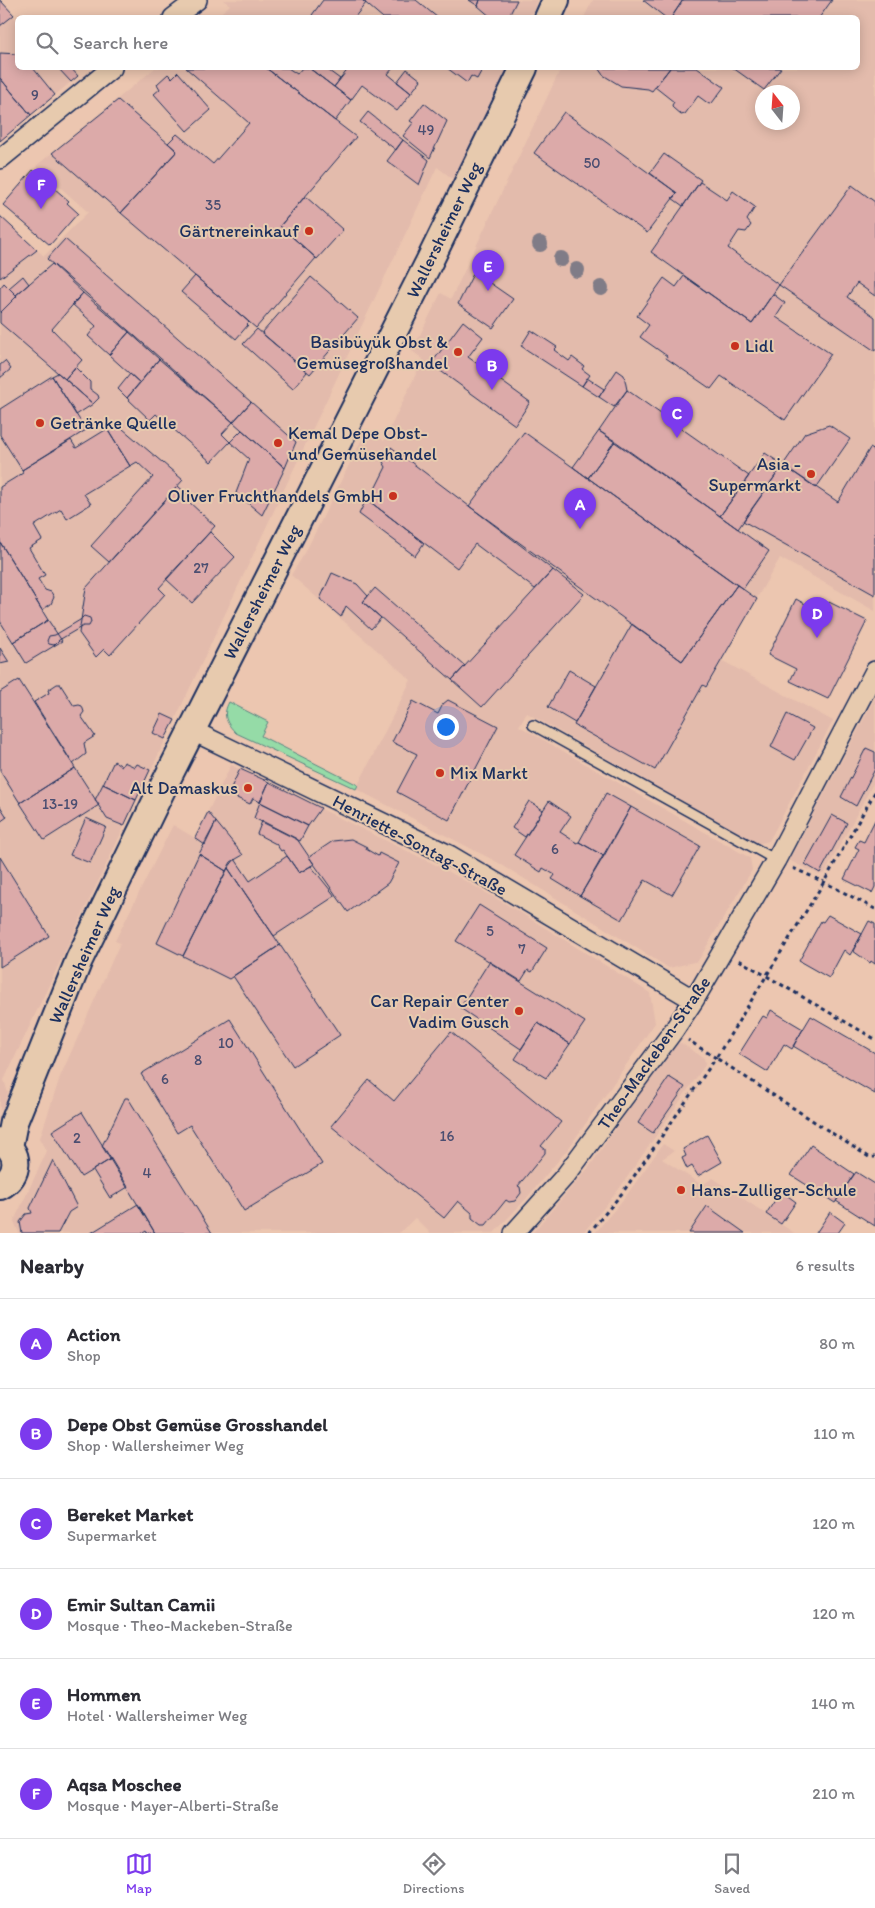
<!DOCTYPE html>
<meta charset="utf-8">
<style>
:root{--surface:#fff;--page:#f2f2f3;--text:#2b2b33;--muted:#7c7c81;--line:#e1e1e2;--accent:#7c3aed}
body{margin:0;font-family:Itim,sans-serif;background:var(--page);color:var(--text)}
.compass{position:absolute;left:755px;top:85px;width:45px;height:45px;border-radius:50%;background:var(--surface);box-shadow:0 2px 12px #0003;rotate:343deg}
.you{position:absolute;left:445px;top:726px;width:18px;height:18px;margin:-12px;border:4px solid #fff;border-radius:50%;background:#1a73e8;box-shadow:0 0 0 8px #1a73e833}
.badge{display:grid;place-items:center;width:32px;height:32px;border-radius:50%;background:var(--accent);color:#fff;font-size:16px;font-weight:700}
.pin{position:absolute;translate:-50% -41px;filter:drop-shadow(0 1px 2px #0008)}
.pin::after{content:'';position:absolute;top:26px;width:18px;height:15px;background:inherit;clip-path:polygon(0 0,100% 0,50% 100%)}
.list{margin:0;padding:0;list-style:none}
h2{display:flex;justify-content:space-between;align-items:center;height:65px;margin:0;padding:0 20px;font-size:21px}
h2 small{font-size:16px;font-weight:400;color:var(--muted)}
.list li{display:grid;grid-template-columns:32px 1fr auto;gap:15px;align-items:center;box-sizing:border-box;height:90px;padding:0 20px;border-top:1px solid var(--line)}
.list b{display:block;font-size:19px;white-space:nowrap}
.list p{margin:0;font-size:16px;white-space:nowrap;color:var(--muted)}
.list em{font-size:16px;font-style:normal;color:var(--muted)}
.icon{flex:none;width:28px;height:28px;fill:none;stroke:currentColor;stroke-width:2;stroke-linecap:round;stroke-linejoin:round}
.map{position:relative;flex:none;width:875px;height:1233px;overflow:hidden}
.search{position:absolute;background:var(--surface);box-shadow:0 2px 12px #0003;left:15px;right:15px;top:15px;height:55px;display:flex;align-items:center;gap:12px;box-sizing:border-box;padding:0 18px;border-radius:8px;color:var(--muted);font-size:19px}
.sheet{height:605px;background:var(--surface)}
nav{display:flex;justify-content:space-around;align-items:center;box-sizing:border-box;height:70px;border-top:1px solid var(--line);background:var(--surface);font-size:14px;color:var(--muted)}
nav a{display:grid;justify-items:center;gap:2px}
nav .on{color:var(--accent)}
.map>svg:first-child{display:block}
.built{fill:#e3bbac;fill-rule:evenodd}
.green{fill:#95dba7;stroke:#588582}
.building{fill:#dcaaa9;stroke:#1b2f5e}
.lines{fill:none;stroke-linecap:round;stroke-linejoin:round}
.lane-casing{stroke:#1b2f5e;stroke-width:12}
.street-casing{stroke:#1b2f5e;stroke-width:22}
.secondary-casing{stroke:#1b2f5e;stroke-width:30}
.path{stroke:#1b2f5e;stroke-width:3;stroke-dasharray:4 4;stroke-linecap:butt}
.lane{stroke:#e7caae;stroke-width:9}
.street{stroke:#e7caae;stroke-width:19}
.secondary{stroke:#e7caae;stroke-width:26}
.tree{fill:#807c87}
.poi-dot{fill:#c8321e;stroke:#e7caae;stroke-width:2}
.labels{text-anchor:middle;stroke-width:4;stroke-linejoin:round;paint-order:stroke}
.number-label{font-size:15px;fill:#4b4e71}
.street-label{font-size:18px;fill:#1b2f5e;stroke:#e7caae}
.poi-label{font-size:18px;fill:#1b2f5e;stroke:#e7caae;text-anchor:end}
</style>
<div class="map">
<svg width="875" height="1233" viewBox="0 0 875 1233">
<rect width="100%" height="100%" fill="#ecc6b0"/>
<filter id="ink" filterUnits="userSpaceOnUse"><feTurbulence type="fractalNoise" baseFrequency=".02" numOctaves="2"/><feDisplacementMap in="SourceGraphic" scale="10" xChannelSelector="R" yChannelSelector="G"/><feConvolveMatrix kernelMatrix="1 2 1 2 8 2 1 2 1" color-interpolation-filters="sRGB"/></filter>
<g filter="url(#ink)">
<path class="built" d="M0,0L17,20L18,68H71L78,76L0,141Z
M223,0H538L530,17L215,18L230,5Z
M593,0H875V611L780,558L721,660L833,721L769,841L758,844L527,713L519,726L750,858L752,870L698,961L669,968L497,862L356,789L411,680L291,575L305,553L367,429L384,441L423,359L412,351L441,293L451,299L561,68H858V18L584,17ZM762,92H792V122H762Z
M155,68H508L453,179L437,167L4,1080L8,1093L5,1104L0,1111V216L44,256L88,212L36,166Z
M875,698V780L825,873L819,875L789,860Z
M231,765L444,869L518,911L650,993L655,1023L568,1149L525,1200L494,1233H430L415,1218L399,1233H19L14,1221L47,1151L40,1138L60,1077L120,943L115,941L173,825L195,838Z
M681,1043L704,1058L705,1065L619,1189L583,1233H532L590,1166L672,1045Z
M663,1144L674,1151L662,1159L702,1185L713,1178L794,1233H595L626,1196Z"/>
<path class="green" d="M229,702L268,722L261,736L358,785L356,789L236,733C226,723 222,715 229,702Z"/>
<path class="building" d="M0,0L14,15L0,26Z
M323,0H362L366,3L354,18H314L312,15Z
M362,0H416L438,18H383Z
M469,0H480L478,6Z
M480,0H517L508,18H492L478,6Z
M643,0H683L671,18H666Z
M683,0H832L819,18H671Z
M0,53L18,54V68H33L55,95L31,115L0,78Z
M58,68H71L78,76L71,82Z
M186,68H266L356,137L280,226L316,258L256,328L121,213L177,151L168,143L177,134L213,164L249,123Z
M266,68H288L297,74L302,68H309L351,100L335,121Z
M309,68H325L340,79L334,87Z
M349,68H393L388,74L411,93L397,111L362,85L351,100L334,87Z
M447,68H483L477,79L471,76L467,83Z
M598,68H670L652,91L648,89L621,86L603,75Z
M670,68H697L724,87L712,103L709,104L698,96L685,114L681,115L673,108L672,105L674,102L655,87Z
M733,68H781L764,90Z
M407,69L421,80L411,93L397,82Z
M178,72L211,110L187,131L154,94L160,89L157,84L168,74L172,78Z
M0,78L31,115L0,141Z
M118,100L177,151L121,213L52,153Z
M424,103L447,121L430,158L403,136L413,123L410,121Z
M368,112L403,140L396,150L360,122Z
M564,112L677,193L647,233L534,153Z
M403,140L429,160L419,185L387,161Z
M664,154L701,180L683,206L672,198L677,193L650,173Z
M33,170L69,201L67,203L78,213L50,245L3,205Z
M700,182L727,200L733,191L755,207L747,220L751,225L746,232L739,231L728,248L779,285L752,324L651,252Z
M852,185L875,202V296L857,283L847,297L875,317V351L779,285Z
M305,196L343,230L317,259L280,226Z
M0,216L37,250L0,278Z
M65,239L251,402L233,422L47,259Z
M52,264L83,293L52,329L82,360L65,379L0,323V313L17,296L16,295Z
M474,272L513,299L493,328L458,304Z
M23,276L29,284L16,295L9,288Z
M195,276L249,322L247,324L248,325L236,339L181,292Z
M684,276L752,324L773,294L785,303L776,317L831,354L785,420L721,376L711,389L666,358L667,356L640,337L649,325L637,316L664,278L676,287Z
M311,277L358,318L310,374L262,333Z
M4,283L17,296L0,313V288Z
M83,293L129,332L109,355L88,336L96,326L72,304Z
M463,321L483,337L468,357L530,402L515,425L431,364Z
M257,329L307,372L293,389L243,344Z
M531,330L557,347L554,350L569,361L572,357L584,366L582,369L590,375L582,386L521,346Z
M129,332L159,359L140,383L109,355Z
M159,359L233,422L222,434L230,442L211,462L156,414L150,420L127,398Z
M5,361L11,369L0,378V365Z
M75,367L90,382V389L98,395L99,398L93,404L65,379Z
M617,370L624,375L627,390L614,407L599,397Z
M58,373L65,379L93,404L76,415L52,376Z
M130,374L140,383L127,398L118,389Z
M52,376L86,430L22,470L0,435V409Z
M587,378L604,389L599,397L582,386Z
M627,390L749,476L720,516L599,431Z
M251,402L296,442L285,468L233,422Z
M116,423L183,480L109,562L91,546L153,477L137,462L130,466L107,429Z
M829,425L850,439L816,488L783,465L805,433Z
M107,429L130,466L84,494L91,504L67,519L61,509L34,526L42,540L29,548L45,575L38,579L45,590L51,592L54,597L51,604L42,610L0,542V487L23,473L22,470L71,440L76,448Z
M242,430L285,468L262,515L236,493L249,459L230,442Z
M599,431L615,441L588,478L573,467Z
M524,432L737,585L682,661L469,506Z
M615,441L769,551L743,589L588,478Z
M391,447L469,506L553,570L535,589L475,544L457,568L369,501L386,467L383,462Z
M870,448L875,451V595L743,521L783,465L838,502Z
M765,453L783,465L738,529L720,516Z
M178,486L191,498L188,501L215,526L159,588L165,594L110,655L104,649L96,657L79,633L86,588Z
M370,499L369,501L424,543L415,556L359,514L366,500Z
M210,532L235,557L192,603L166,579Z
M0,542L48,620L13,642L0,621Z
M553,570L584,594L482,707L452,680Z
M332,573L357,584L368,596L363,602L381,618L371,629L346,606L341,617L320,599Z
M737,585L757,599L706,687L703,685L655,770L574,725L632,624L682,661Z
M375,588L465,666L452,680L363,602Z
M796,599L823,614L829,602L867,621L828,699L790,681L796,669L768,655Z
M84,616L90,618L91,622L89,626H83L59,640L54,645L49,644L47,641L49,636L55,635L80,620Z
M48,620L62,641L26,663L13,642Z
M0,648L9,662L0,664Z
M569,670L596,686L575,723L548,707Z
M19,680L75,768L20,803L0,771V692Z
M57,684H60L74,706L79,705L82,706L84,712L81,716L95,736L84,743L86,754L73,764L34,702L49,693L48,690Z
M448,700L498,726L449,820L397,792L417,754L392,742L413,701L438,714L443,704Z
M162,714L175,720L165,739L153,733Z
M787,714L813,728L795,760L771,747Z
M866,748L875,752V769L856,806L841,797Z
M114,761L122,766L124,762L135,767L137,764L150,770L136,800L103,784Z
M75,768L99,805L44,840L20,803Z
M240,769L269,782L260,802L253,798L250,804L228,794Z
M269,782L321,808L308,826L260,802Z
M103,784L136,800L124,826L107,819L95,800Z
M606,793L631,807L604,856L579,842Z
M529,801L543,810L525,837L512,828Z
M549,801L571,816L560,832L577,843L579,842L604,856L580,896L552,879L555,875L543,868L541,872L514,855Z
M260,802L308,826L300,841L254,818Z
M0,806L7,817L0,822Z
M631,807L700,846L672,895L645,880L622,920L580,896Z
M208,812L216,822L205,845L195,838Z
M832,815L847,823L820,873L805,864Z
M86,818L106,827L90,863L70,855Z
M875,820V887L872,893L844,879L859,849L855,847L859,840L864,842Z
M262,821L297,839L314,864L299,873L283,850L281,851L276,844L257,834Z
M216,822L243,855L231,862L226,871L199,854Z
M351,839L367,847L366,849L378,856L379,853L399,863L388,883L348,912L309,857L333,841Z
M199,854L226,871L183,956L157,943Z
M287,856L299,873L311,866L335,896L274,936L228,868L235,859L250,881Z
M0,857L49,936L0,967Z
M228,868L280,945L229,979L183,956Z
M479,905L547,948L532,972L528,970L521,981L456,941Z
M828,915L862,934L850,955L844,950L829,978L799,961L821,921L823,922Z
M869,921L875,924V964L871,961L870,963L853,951Z
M280,945L340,1035L293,1066L233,976Z
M489,962L585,1022L570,1044L538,1023L521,1049L460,1008Z
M771,1010L803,1029L792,1049L784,1044L768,1072L739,1054L763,1016L767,1018Z
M811,1016L875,1053V1094L793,1046Z
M230,1019L322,1164L244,1211L190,1125L177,1133L141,1074Z
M538,1023L570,1044L546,1078L515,1059Z
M451,1032L561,1122L541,1146L545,1149V1153L518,1186L520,1187L521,1193L515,1201L509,1202L506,1200L486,1225H481L472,1218V1213L458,1201L444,1218L331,1126L369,1080L394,1101Z
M669,1077L685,1087L653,1133L638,1123Z
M125,1098H128L212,1233H155L102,1146Z
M82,1112L111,1159L81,1177L52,1131Z
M707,1135L722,1162L698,1176L692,1166L687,1169L682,1158L686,1156L683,1149Z
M811,1145L854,1174L835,1203L791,1175Z
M111,1159L128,1187L110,1198L93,1170Z
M53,1160L77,1207L69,1212L58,1233H22L20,1222L26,1214L32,1213L30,1208Z
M856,1172L875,1184V1226L836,1201Z
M781,1191L796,1202L781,1224L766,1214Z
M138,1204L155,1233H147L146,1231L143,1233H91Z
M707,1206L745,1233H689Z
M830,1212L845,1223L838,1233H816Z"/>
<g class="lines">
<defs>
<path id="lane" d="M533,725L776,860"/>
<path id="street" d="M173,18L197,0
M0,159L112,68
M193,731L449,855L694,1000
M514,1233L566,1175L674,1030L694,1000L776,860L875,671"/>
<path id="secondary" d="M548,18L556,0
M0,1141C21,1151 20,1176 0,1186
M9,1147L14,1122L79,960L163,787L429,262L524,68"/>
</defs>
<use href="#lane" class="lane-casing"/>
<use href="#street" class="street-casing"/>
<use href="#secondary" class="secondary-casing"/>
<path class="path" d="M875,792L824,882L716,1058L869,1157H875
M793,868L824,882L875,909
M739,960L875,1039
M589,1233L623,1192L716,1058L688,1040"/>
<use href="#lane" class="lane"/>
<use href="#street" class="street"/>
<use href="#secondary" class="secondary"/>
</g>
<g class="tree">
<circle cx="540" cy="244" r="8"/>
<circle cx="561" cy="259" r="8"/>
<circle cx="577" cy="270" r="8"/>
<circle cx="601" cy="288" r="8"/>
</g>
</g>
<g class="poi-dot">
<circle cx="309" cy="231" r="5"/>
<circle cx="735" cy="346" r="5"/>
<circle cx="458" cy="352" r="5"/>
<circle cx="40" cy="423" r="5"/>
<circle cx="278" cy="443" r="5"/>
<circle cx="811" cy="474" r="5"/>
<circle cx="393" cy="496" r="5"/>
<circle cx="440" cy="773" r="5"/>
<circle cx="248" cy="788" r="5"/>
<circle cx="519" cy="1011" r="5"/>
<circle cx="681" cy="1190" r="5"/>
</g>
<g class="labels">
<g class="number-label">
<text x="35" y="100">9</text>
<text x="426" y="135">49</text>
<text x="592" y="168">50</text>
<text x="213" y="210">35</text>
<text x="201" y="573">27</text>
<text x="60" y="809">13-19</text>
<text x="555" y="854">6</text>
<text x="490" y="936">5</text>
<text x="522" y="954">7</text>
<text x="226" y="1048">10</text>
<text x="198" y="1065">8</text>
<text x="165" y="1084">6</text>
<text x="447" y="1141">16</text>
<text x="77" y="1143">2</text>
<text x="147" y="1178">4</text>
</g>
<g class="street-label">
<text transform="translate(444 230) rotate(-64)" y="6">Wallersheimer Weg</text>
<text transform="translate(262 592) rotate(-63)" y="6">Wallersheimer Weg</text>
<text transform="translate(420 845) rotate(28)" y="6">Henriette-Sontag-Straße</text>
<text transform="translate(84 955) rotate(-66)" y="6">Wallersheimer Weg</text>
<text transform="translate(654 1053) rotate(-55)" y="6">Theo-Mackeben-Straße</text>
</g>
<g class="poi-label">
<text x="299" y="237">Gärtnereinkauf</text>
<text x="448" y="348">Basibüyük Obst &amp;<tspan x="448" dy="21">Gemüsegroßhandel</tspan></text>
<text x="745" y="352" text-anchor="start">Lidl</text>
<text x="50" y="429" text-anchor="start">Getränke Quelle</text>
<text x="288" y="439" text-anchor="start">Kemal Depe Obst-<tspan x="288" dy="21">und Gemüsehandel</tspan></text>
<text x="801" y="470">Asia -<tspan x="801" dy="21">Supermarkt</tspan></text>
<text x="383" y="502">Oliver Fruchthandels GmbH</text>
<text x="450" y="779" text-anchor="start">Mix Markt</text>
<text x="238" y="794">Alt Damaskus</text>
<text x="509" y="1007">Car Repair Center<tspan x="509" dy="21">Vadim Gusch</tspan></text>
<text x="691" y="1196" text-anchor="start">Hans-Zulliger-Schule</text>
</g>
</g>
</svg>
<svg class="compass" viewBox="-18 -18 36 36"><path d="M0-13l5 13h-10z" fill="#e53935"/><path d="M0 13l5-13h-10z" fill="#7c7c81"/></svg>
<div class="you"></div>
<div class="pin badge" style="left:580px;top:529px">A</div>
<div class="pin badge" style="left:492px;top:390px">B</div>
<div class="pin badge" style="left:677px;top:438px">C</div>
<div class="pin badge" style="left:817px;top:638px">D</div>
<div class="pin badge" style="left:488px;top:291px">E</div>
<div class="pin badge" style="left:41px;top:209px">F</div>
<div class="search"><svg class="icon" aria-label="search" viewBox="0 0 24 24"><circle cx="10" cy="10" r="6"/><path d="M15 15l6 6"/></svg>Search here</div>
</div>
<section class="sheet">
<h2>Nearby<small>6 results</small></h2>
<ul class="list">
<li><span class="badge">A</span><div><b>Action</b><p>Shop</p></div><em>80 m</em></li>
<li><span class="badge">B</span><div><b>Depe Obst Gemüse Grosshandel</b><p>Shop · Wallersheimer Weg</p></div><em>110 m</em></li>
<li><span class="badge">C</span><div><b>Bereket Market</b><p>Supermarket</p></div><em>120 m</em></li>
<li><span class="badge">D</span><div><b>Emir Sultan Camii</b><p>Mosque · Theo-Mackeben-Straße</p></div><em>120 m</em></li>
<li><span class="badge">E</span><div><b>Hommen</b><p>Hotel · Wallersheimer Weg</p></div><em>140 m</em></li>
<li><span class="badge">F</span><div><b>Aqsa Moschee</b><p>Mosque · Mayer-Alberti-Straße</p></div><em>210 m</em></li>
</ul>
</section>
<nav>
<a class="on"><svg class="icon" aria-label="map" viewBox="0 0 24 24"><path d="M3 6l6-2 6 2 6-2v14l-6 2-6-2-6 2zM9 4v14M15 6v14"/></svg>Map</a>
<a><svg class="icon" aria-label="directions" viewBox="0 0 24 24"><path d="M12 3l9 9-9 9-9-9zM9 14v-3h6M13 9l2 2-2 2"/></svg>Directions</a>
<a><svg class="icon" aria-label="saved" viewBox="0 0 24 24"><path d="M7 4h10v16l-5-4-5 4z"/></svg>Saved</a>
</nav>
